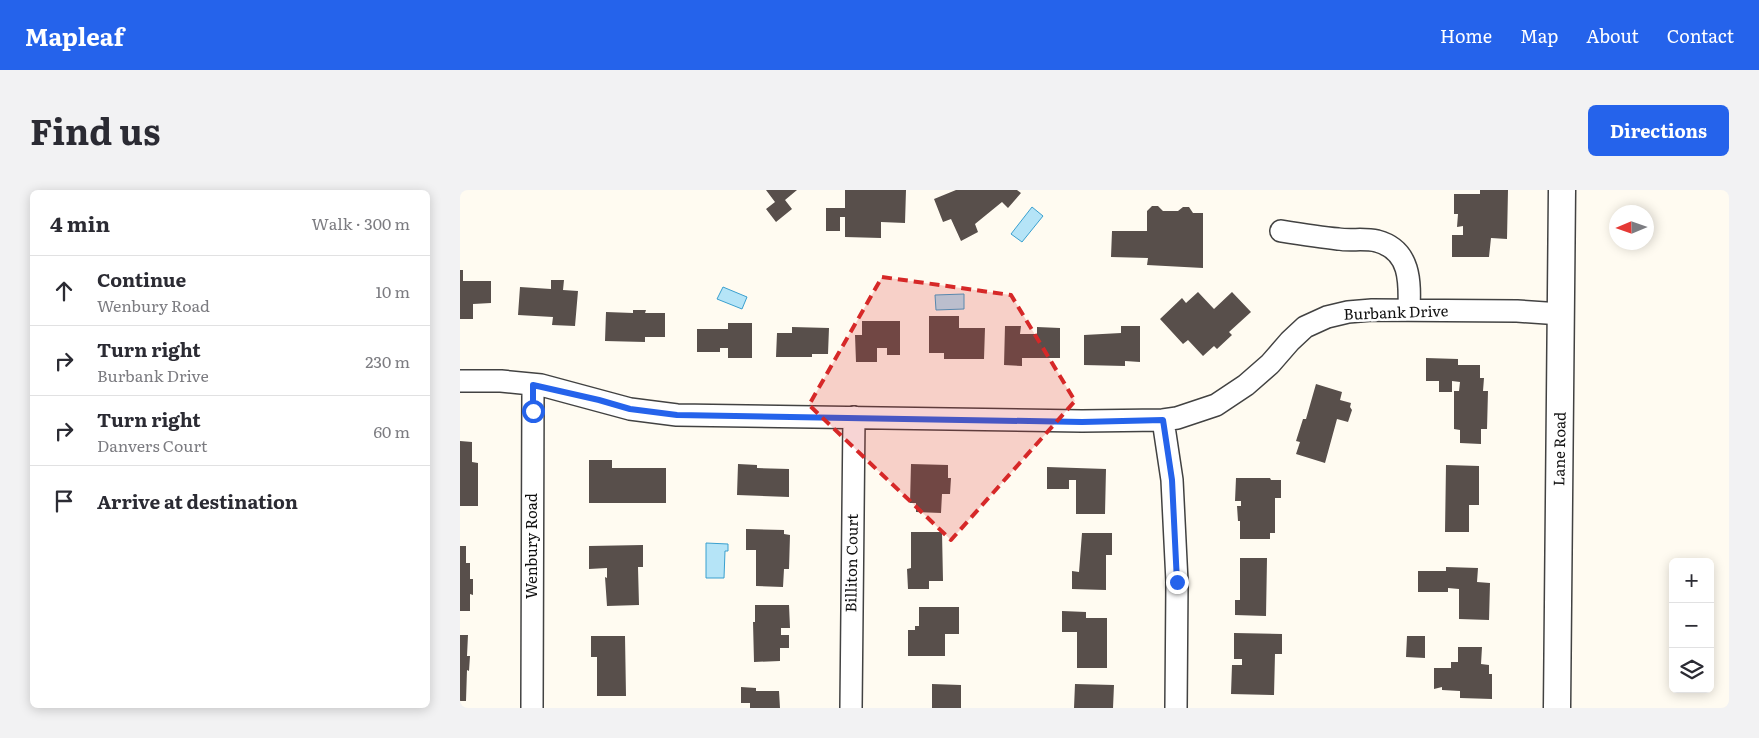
<!DOCTYPE html>
<meta charset="utf-8">
<style>
:root{--surface:#fff;--page:#f2f2f3;--text:#2b2b33;--muted:#7c7c81;--line:#e1e1e2;--accent:#2563eb}
body{margin:0;font-family:Literata,serif;background:var(--page);color:var(--text)}
.controls{position:absolute;right:15px;bottom:15px;display:grid;overflow:hidden;border-radius:8px;box-shadow:0 2px 12px #0003}
.controls button{width:45px;height:45px;display:grid;place-items:center;padding:0;border:0;border-bottom:1px solid var(--line);background:var(--surface);color:var(--text);font:25px sans-serif}
.compass{position:absolute;left:1149px;top:15px;width:45px;height:45px;border-radius:50%;background:var(--surface);box-shadow:0 2px 12px #0003;rotate:268deg}
.stop{position:absolute;width:15px;height:15px;margin:-11px;border:4px solid #2563eb;border-radius:50%;background:#fff}
.stop.end{background:#2563eb;border-color:#fff;box-shadow:0 1px 5px #0008}
.list{margin:0;padding:0;list-style:none}
h2{display:flex;justify-content:space-between;align-items:center;height:65px;margin:0;padding:0 20px;font-size:21px}
h2 small{font-size:16px;font-weight:400;color:var(--muted)}
.list li{display:grid;grid-template-columns:32px 1fr auto;gap:15px;align-items:center;box-sizing:border-box;height:70px;padding:0 20px;border-top:1px solid var(--line)}
.list b{display:block;font-size:19px;white-space:nowrap}
.list p{margin:0;font-size:16px;white-space:nowrap;color:var(--muted)}
.list em{font-size:16px;font-style:normal;color:var(--muted)}
.icon{flex:none;width:28px;height:28px;fill:none;stroke:currentColor;stroke-width:2;stroke-linecap:round;stroke-linejoin:round}
.map{position:relative;flex:none;width:1269px;height:518px;overflow:hidden;border-radius:8px}
header{display:flex;align-items:center;gap:30px;box-sizing:border-box;height:70px;padding:0 25px;background:var(--accent);color:#fff}
header strong{font-size:24px}
nav{display:flex;gap:28px;margin-inline-start:auto;font-size:18px}
.intro{display:flex;align-items:center;justify-content:space-between;box-sizing:border-box;height:120px;padding:0 30px}
h1{margin:0;font-size:35px}
.button{padding:12px 22px;border-radius:8px;background:var(--accent);color:#fff;font-size:18px;font-weight:700}
main{display:flex;gap:30px;padding:0 30px}
aside{flex:1;background:var(--surface);border-radius:8px;box-shadow:0 2px 12px #0003}
.map>svg:first-child{display:block}
.water{fill:#b5e4f7;stroke:#3aa0cf}
.building{fill:#584f4b}
.lines{fill:none;stroke-linecap:round;stroke-linejoin:round}
.minor-casing{stroke:#424242;stroke-width:24}
.tertiary-casing{stroke:#424242;stroke-width:29}
.minor{stroke:#fff;stroke-width:21}
.tertiary{stroke:#fff;stroke-width:26}
.route{stroke:#2563eb;stroke-width:6}
.marked{fill:#d62828;fill-opacity:0.2;stroke:#d62828;stroke-width:4;stroke-dasharray:10 6;stroke-linejoin:round}
.labels{text-anchor:middle;stroke-width:5;stroke-linejoin:round;paint-order:stroke}
.street-label{font-size:15px;fill:#0f0f0f;stroke:#fff}
</style>
<header>
<strong>Mapleaf</strong>
<nav><a>Home</a><a>Map</a><a>About</a><a>Contact</a></nav>
</header>
<div class="intro"><h1>Find us</h1><a class="button">Directions</a></div>
<main>
<aside>
<h2>4 min<small>Walk · 300 m</small></h2>
<ul class="list">
<li><svg class="icon" aria-label="ahead" viewBox="0 0 24 24"><path d="M12 20V5M6 11l6-6 6 6"/></svg><div><b>Continue</b><p>Wenbury Road</p></div><em>10 m</em></li>
<li><svg class="icon" aria-label="right" viewBox="0 0 24 24"><path d="M7 20v-9h11M14 6l5 5-5 5"/></svg><div><b>Turn right</b><p>Burbank Drive</p></div><em>230 m</em></li>
<li><svg class="icon" aria-label="right" viewBox="0 0 24 24"><path d="M7 20v-9h11M14 6l5 5-5 5"/></svg><div><b>Turn right</b><p>Danvers Court</p></div><em>60 m</em></li>
<li><svg class="icon" aria-label="arrive" viewBox="0 0 24 24"><path d="M6 21V4h12l-3 4 3 4H6"/></svg><div><b>Arrive at destination</b></div></li>
</ul>
</aside>
<div class="map">
<svg width="1269" height="518" viewBox="0 0 1269 518">
<rect width="100%" height="100%" fill="#fffbf1"/>
<path class="water" d="M572,17L583,26L562,52L551,44Z
M263,97L287,107L282,119L257,109Z
M504,104V119L476,120L475,105Z
M246,353L268,354V361H265L264,388H246Z"/>
<path class="building" d="M306,0H337L325,10L332,19L316,32L306,19L315,12Z
M385,0H446L445,33L421,32V48L385,47V27H380V41H366V18H385Z
M496,0H557L561,3L548,18L542,12L515,34L518,42L501,51L491,29L483,32L474,9Z
M1020,0H1048L1047,49L1031,48L1029,67H992V45H1003V36L997,37L998,24H994V4H1020Z
M692,16H698L703,21H718L723,17H729L733,23H743V78L687,75L688,68L651,67L652,41H687V21Z
M0,80H3V91H31V113L13,114V129H0Z
M91,90H104L103,100L118,101L115,136L92,135L93,127L58,125L60,97L91,99Z
M738,102L754,119L772,102L791,122L769,142L772,145L757,159L754,156L743,166L728,150L723,154L700,129L722,108L726,113Z
M173,120H186L185,123H205V147H185V152L145,151L146,122L173,123Z
M469,126H499V138H525L524,169H484V163H469Z
M402,131H440V165H427V158H417V172H396L395,145H402Z
M268,133H292V168H268V158H260V162H237V139H268Z
M545,136H561L560,144H577V137L600,138V168H562V176L544,175Z
M661,136H680V172L665,171V176L624,175V145L661,143Z
M332,137L369,138L368,164H352V167H316L317,143H332Z
M966,168L998,169V175H1020V188H1024L1023,201H1028L1027,239H1021V254L1000,253V240L994,239V201H999L1000,192L992,191V202H979V191H966Z
M856,194L882,202L880,210L891,213L890,217L892,220L888,232L877,229L865,273L836,264L840,252L836,251L843,229H846Z
M0,251L12,252V272L18,273V316H0Z
M129,270H152V278H206V313H129Z
M278,274L297,275V278L329,279V307L277,305Z
M451,274L488,275V288H491L490,304H482L481,323L456,322V313H450Z
M986,275L1019,276V315H1009V342H985Z
M587,277L646,279L645,324H616V290H609V299H587Z
M776,288H810L811,290H821V308H815V343H810V349H780V331H778L777,316H781V311H775Z
M286,339L324,340V344L330,345L329,379H324L323,397L296,396V360H286Z
M451,342H482L483,391H469V399H448L447,379L451,378Z
M622,343H652V365H646V400L612,399V381L619,382Z
M183,355V377H178L179,415L147,416L145,387L147,388V378L129,379V356Z
M0,356H6V373H10V389H13V405L10,404V421H0Z
M780,368H807L806,426L775,425V410H780Z
M986,377L1018,378L1017,392L1030,393L1029,430L999,429V399L988,398V402H958V381H986Z
M295,415H329L330,438H321V445H329V458H320V471L294,472L293,432H295Z
M459,417H499V444H485V466H448V440H455V436H459Z
M602,421L626,422V428H647V478H617V442H602Z
M774,443L822,444V464H815L814,505L771,504L772,475H782V469H774Z
M0,445H8L7,466H10L9,481L7,480L6,511H0Z
M131,446H165L166,506H137V467H131Z
M947,446H965V468L946,467Z
M998,457H1022L1021,474L1029,475V484H1032V509L1000,508V501L982,500V497L974,499V478H991V472H998Z
M472,494L501,495V518H472Z
M615,494L654,495L653,518H614Z
M281,497L296,498V501H319L320,518H290V513H281Z"/>
<g class="lines">
<defs>
<path id="minor" d="M821,41C840,44 859,47 878,49C891,51 904,48 917,51C951,60 950,92 949,120
M0,191H41L81,195L170,219L217,225L622,231L703,230L717,228L756,215L786,195L810,174L830,151L845,137L867,127L888,122L912,120L1057,121L1101,124
M703,230L712,290L717,392L716,518
M72,518L73,195
M391,518L394,227"/>
<path id="tertiary" d="M1097,518L1102,0"/>
</defs>
<use href="#minor" class="minor-casing"/>
<use href="#tertiary" class="tertiary-casing"/>
<use href="#minor" class="minor"/>
<use href="#tertiary" class="tertiary"/>
</g>
<g class="lines">
<path class="route" d="M73,221V195L139,210L170,219L217,225L622,232L703,230L712,290L717,392"/>
</g>
<path class="marked" d="M422,87L551,105L615,211L491,350L349,215Z"/>
<g class="labels">
<g class="street-label">
<text transform="translate(936 123) rotate(-2)" y="5">Burbank Drive</text>
<text transform="translate(1100 259) rotate(-89)" y="5">Lane Road</text>
<text transform="translate(72 356) rotate(-90)" y="5">Wenbury Road</text>
<text transform="translate(392 373) rotate(-89)" y="5">Billiton Court</text>
</g>
</g>
</svg>
<div class="controls">
<button>+</button>
<button>−</button>
<button><svg class="icon" aria-label="layers" viewBox="0 0 24 24"><path d="M12 4l9 5-9 5-9-5zM3 14l9 5 9-5"/></svg></button>
</div>
<svg class="compass" viewBox="-18 -18 36 36"><path d="M0-13l5 13h-10z" fill="#e53935"/><path d="M0 13l5-13h-10z" fill="#7c7c81"/></svg>
<div class="stop" style="left:73px;top:221px"></div>
<div class="stop end" style="left:717px;top:392px"></div>
</div>
</main>
